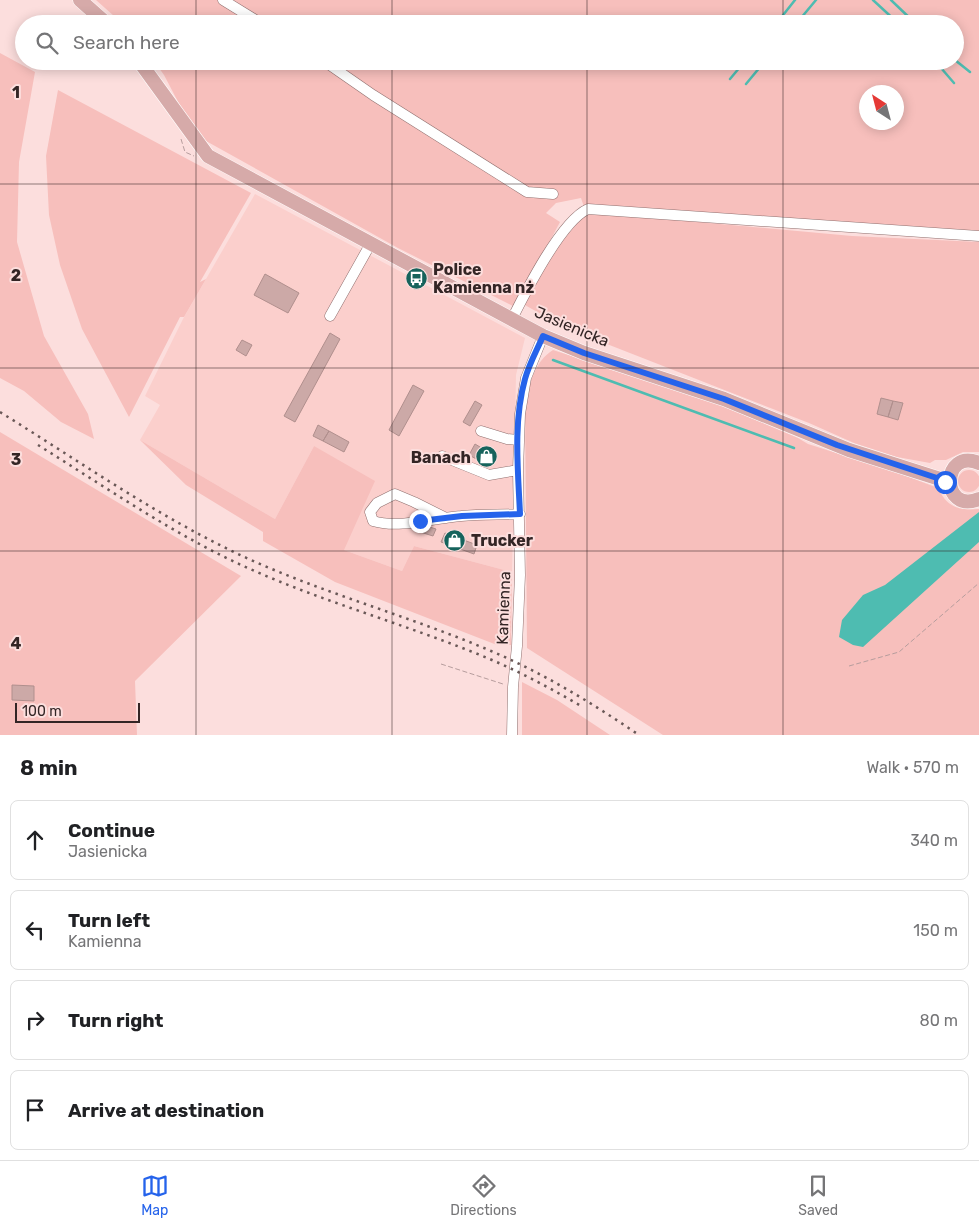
<!DOCTYPE html>
<meta charset="utf-8">
<style>
:root{--surface:#fff;--page:#f2f2f2;--text:#202124;--muted:#757577;--line:#e0e0e0;--accent:#2563eb}
body{margin:0;font-family:Rubik,sans-serif;background:var(--page);color:var(--text)}
.compass{position:absolute;left:859px;top:85px;width:45px;height:45px;border-radius:50%;background:var(--surface);box-shadow:0 2px 12px #0003;rotate:324deg}
.scale{position:absolute;left:15px;bottom:12px;width:125px;box-sizing:border-box;padding-left:5px;border:2px solid #332525;border-top:0;font-size:14px;line-height:18px;white-space:nowrap;color:#332525;-webkit-text-stroke:4px #fcdedd;paint-order:stroke}
.stop{position:absolute;width:15px;height:15px;margin:-11px;border:4px solid #2563eb;border-radius:50%;background:#fff}
.stop.end{background:#2563eb;border-color:#fff;box-shadow:0 1px 5px #0008}
.list{margin:0;padding:0;list-style:none}
h2{display:flex;justify-content:space-between;align-items:center;height:65px;margin:0;padding:0 20px;font-size:21px}
h2 small{font-size:16px;font-weight:400;color:var(--muted)}
.list li{display:grid;grid-template-columns:32px 1fr auto;gap:15px;align-items:center;box-sizing:border-box;height:80px;margin:0 10px 10px;padding:0 10px;border:1px solid var(--line);border-radius:8px}
.list b{display:block;font-size:19px;white-space:nowrap}
.list p{margin:0;font-size:16px;white-space:nowrap;color:var(--muted)}
.list em{font-size:16px;font-style:normal;color:var(--muted)}
.icon{flex:none;width:28px;height:28px;fill:none;stroke:currentColor;stroke-width:2;stroke-linecap:round;stroke-linejoin:round}
.map{position:relative;flex:none;width:979px;height:735px;overflow:hidden}
.search{position:absolute;background:var(--surface);box-shadow:0 2px 12px #0003;left:15px;right:15px;top:15px;height:55px;display:flex;align-items:center;gap:12px;box-sizing:border-box;padding:0 18px;border-radius:28px;color:var(--muted);font-size:19px}
.sheet{height:425px;background:var(--surface)}
nav{display:flex;justify-content:space-around;align-items:center;box-sizing:border-box;height:70px;border-top:1px solid var(--line);background:var(--surface);font-size:14px;color:var(--muted)}
nav a{display:grid;justify-items:center;gap:2px}
nav .on{color:var(--accent)}
.map>svg:first-child{display:block}
.built{fill:#fbcfcc}
.green{fill:#f7bfbc;fill-rule:evenodd}
.water{fill:#4ebcb1}
.lines{fill:none;stroke-linecap:round;stroke-linejoin:round}
.stream{stroke:#4ebcb1;stroke-width:2.5}
.building{fill:#cca9a7;stroke:#b08f8d}
.minor-casing{stroke:#90706f;stroke-width:11}
.major-casing{stroke:#fff;stroke-width:15}
.path{stroke:#b69d9d;stroke-width:1;stroke-dasharray:5 2.5;stroke-linecap:butt}
.minor{stroke:#fff;stroke-width:10}
.major{stroke:#d6aaa9;stroke-width:14}
.rail{stroke:#6a5857;stroke-width:2.5;stroke-dasharray:2.5 5;stroke-linecap:butt}
.route{stroke:#2563eb;stroke-width:6}
.grid{fill:none;stroke:#332525;stroke-width:1;stroke-opacity:0.55}
.labels{text-anchor:middle;stroke-width:4;stroke-linejoin:round;paint-order:stroke}
.poi-label{font-size:16px;font-weight:bold;fill:#332525;stroke:#fcdedd;text-anchor:start}
.street-label{font-size:16px;fill:#332525;stroke:#fcdedd}
.grid-label{font-size:16px;text-anchor:middle;font-weight:bold;fill:#332525;stroke:#fcdedd;stroke-width:4;stroke-linejoin:round;paint-order:stroke}
</style>
<div class="map">
<svg width="979" height="735" viewBox="0 0 979 735">
<rect width="100%" height="100%" fill="#fcdedd"/>
<path class="built" d="M255,194L525,338L516,375L512,572L414,546L402,571L344,550L314,446L275,519L140,440L160,405L145,396L183,319Z"/>
<path class="green" d="M96,0H979V232L584,207L581,198L556,203L546,213L560,222L515,307L398,248L206,141L186,117L164,75L154,61H955V24H123ZM866,92H896V122H866Z
M0,53L35,72L19,162L17,242L44,336L88,414L94,439L61,422L24,391L0,378Z
M58,90L251,193L200,282L206,279L184,317H180L129,417L82,329L60,265L49,215L46,156Z
M588,212L852,236L979,242V452H963L946,460H935L930,463L897,457L854,443L809,423L566,328L523,304C541,271 561,239 588,212Z
M553,350L713,402L798,438L808,444L893,471L938,488C947,507 959,511 979,509V735H663L527,648L525,404C529,384 535,361 553,350Z
M0,432L241,576L135,681L137,735H0Z
M140,440L275,519L314,446L375,481L344,550L402,571L414,546L512,572L511,645H497L335,582L263,541V532L186,485Z
M958 481a11 11 0 1 1 22 0a11 11 0 1 1-22 0Z
M522,682L557,700L610,735H522Z"/>
<path class="water" d="M979,512V542L863,647L853,645L839,637L842,620L863,595L885,585Z"/>
<g class="lines">
<path class="stream" d="M873,0L899,24
M891,0L916,24
M776,24L795,0
M796,24L816,0
M955,60L970,72
M935,61L954,83
M730,79L745,61
M746,84L765,61
M553,360L794,448"/>
</g>
<path class="building" d="M265,274L299,293L288,313L254,295Z
M330,333L340,339L295,422L284,416Z
M242,340L252,345L246,356L236,350Z
M413,385L424,391L399,436L389,430Z
M881,398L893,401L888,417L877,414Z
M475,401L482,405L470,426L463,422Z
M893,401L903,403L898,420L888,417Z
M318,425L329,431L323,441L313,436Z
M329,431L349,442L344,452L323,441Z
M475,444L495,456L489,466L469,455Z
M420,524L436,529L433,536L417,531Z
M445,533L477,545L474,554L441,542Z
M12,685L34,686V701L12,700Z"/>
<g class="lines">
<defs>
<path id="minor" d="M223,0L262,24
M324,61L373,95L527,192L553,194
M330,316L371,243
M512,319C526,291 561,221 588,209L979,236
M481,431L507,439L518,440
M442,456L489,475L518,470
M446,518L414,502L395,494L377,503L370,512L373,521C399,529 434,518 461,516C481,514 501,515 520,514
M512,735L513,687L517,646L520,575L518,470L520,414L526,378L543,336"/>
<path id="major" d="M80,0L107,24
M139,61L208,156L543,336L584,353L724,399L849,450L940,479L950,488
M979,463C941,447 940,515 979,499"/>
</defs>
<use href="#minor" class="minor-casing"/>
<use href="#major" class="major-casing"/>
<path class="path" d="M181,139L185,152L194,156
M441,664L503,684
M849,666L899,652L979,583"/>
<use href="#minor" class="minor"/>
<use href="#major" class="major"/>
<path class="rail" d="M0,412C82,463 163,520 251,560C329,595 412,617 491,651C543,673 592,703 639,735
M38,445C107,488 176,536 250,569C322,601 397,622 470,651C509,666 545,685 581,706"/>
</g>
<g class="lines">
<path class="route" d="M420,521L462,516L520,514C518,470 513,422 525,379C529,364 537,350 543,336L584,353L724,399L837,445L940,479L945,482"/>
</g>
<path class="grid" d="M196,0V24M392,0V24M587,0V24M783,0V24M196,61V735M392,61V735M587,61V735M783,61V735M0,184H979M0,368H979M0,551H979"/>
<defs>
<symbol id="bus-disc" viewBox="-11 -11 22 22"><circle r="9.5" fill="#16635c" stroke="#fcdedd"/><path d="M-5-6H5V4H4V6H2V4H-2V6H-4V4H-5ZM-3.5-4V0h7V-4ZM-3.5 1.2v1.5H-2V1.2ZM2 1.2v1.5H3.5V1.2Z" fill="#fff"/></symbol>
<symbol id="shop-disc" viewBox="-11 -11 22 22"><circle r="9.5" fill="#16635c" stroke="#fcdedd"/><path d="M-5-2.5h2.3a2.7 3.5 0 0 1 5.4 0H5L5.5 6h-11ZM-1.5-2.5h3a1.5 2.3 0 0 0-3 0Z" fill="#fff"/></symbol>
</defs>
<g fill-rule="evenodd">
<use href="#bus-disc" x="404" y="266" width="25" height="25"/>
<use href="#shop-disc" x="474" y="444" width="25" height="25"/>
<use href="#shop-disc" x="442" y="528" width="25" height="25"/>
</g>
<g class="labels">
<g class="poi-label">
<text x="433" y="275">Police<tspan x="433" dy="18">Kamienna nż</tspan></text>
<text x="471" y="463" text-anchor="end">Banach</text>
<text x="471" y="546">Trucker</text>
</g>
<g class="street-label">
<text transform="translate(572 326) rotate(23)" y="6">Jasienicka</text>
<text transform="translate(503 608) rotate(-88)" y="6">Kamienna</text>
</g>
</g>
<g class="grid-label">
<text x="16" y="98">1</text>
<text x="16" y="281">2</text>
<text x="16" y="465">3</text>
<text x="16" y="649">4</text>
</g>
</svg>
<svg class="compass" viewBox="-18 -18 36 36"><path d="M0-13l5 13h-10z" fill="#e53935"/><path d="M0 13l5-13h-10z" fill="#757577"/></svg>
<div class="scale">100 m</div>
<div class="stop" style="left:945px;top:482px"></div>
<div class="stop end" style="left:420px;top:521px"></div>
<div class="search"><svg class="icon" aria-label="search" viewBox="0 0 24 24"><circle cx="10" cy="10" r="6"/><path d="M15 15l6 6"/></svg>Search here</div>
</div>
<section class="sheet">
<h2>8 min<small>Walk · 570 m</small></h2>
<ul class="list">
<li><svg class="icon" aria-label="ahead" viewBox="0 0 24 24"><path d="M12 20V5M6 11l6-6 6 6"/></svg><div><b>Continue</b><p>Jasienicka</p></div><em>340 m</em></li>
<li><svg class="icon" aria-label="left" viewBox="0 0 24 24"><path d="M17 20v-9H6M10 6l-5 5 5 5"/></svg><div><b>Turn left</b><p>Kamienna</p></div><em>150 m</em></li>
<li><svg class="icon" aria-label="right" viewBox="0 0 24 24"><path d="M7 20v-9h11M14 6l5 5-5 5"/></svg><div><b>Turn right</b></div><em>80 m</em></li>
<li><svg class="icon" aria-label="arrive" viewBox="0 0 24 24"><path d="M6 21V4h12l-3 4 3 4H6"/></svg><div><b>Arrive at destination</b></div></li>
</ul>
</section>
<nav>
<a class="on"><svg class="icon" aria-label="map" viewBox="0 0 24 24"><path d="M3 6l6-2 6 2 6-2v14l-6 2-6-2-6 2zM9 4v14M15 6v14"/></svg>Map</a>
<a><svg class="icon" aria-label="directions" viewBox="0 0 24 24"><path d="M12 3l9 9-9 9-9-9zM9 14v-3h6M13 9l2 2-2 2"/></svg>Directions</a>
<a><svg class="icon" aria-label="saved" viewBox="0 0 24 24"><path d="M7 4h10v16l-5-4-5 4z"/></svg>Saved</a>
</nav>
